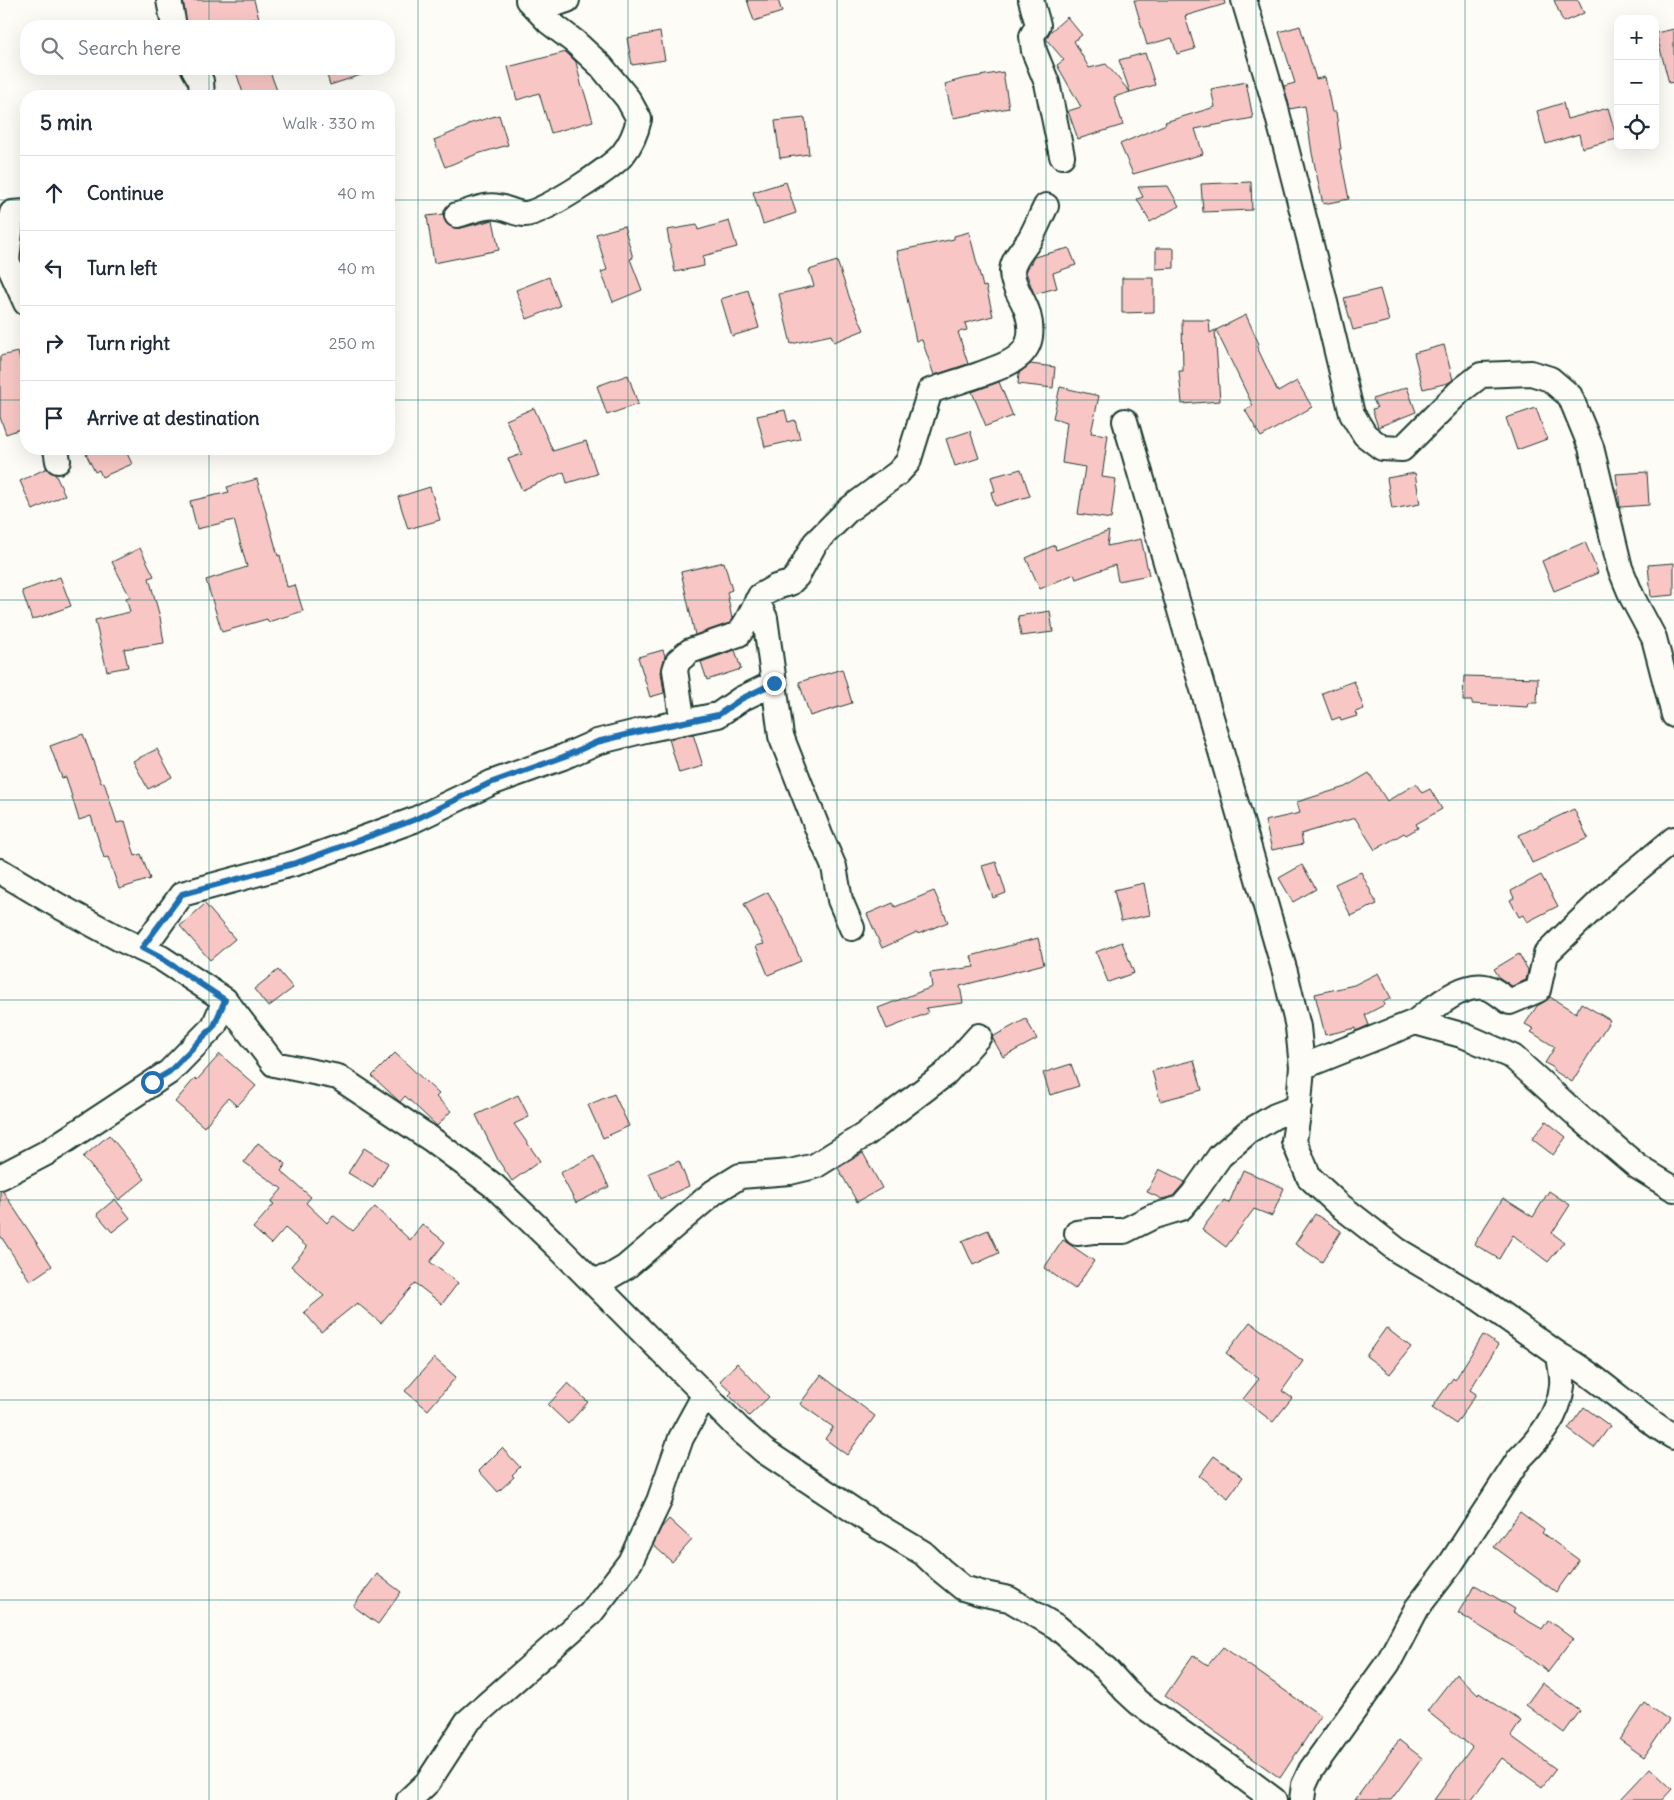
<!DOCTYPE html>
<meta charset="utf-8">
<style>
:root{--surface:#fff;--page:#f2f2f3;--text:#1f2937;--muted:#747a83;--line:#e0e1e3}
body{margin:0;font-family:Delius,sans-serif;background:var(--page);color:var(--text)}
.controls{position:absolute;right:15px;top:15px;display:grid;overflow:hidden;border-radius:10px;box-shadow:0 5px 20px #0002}
.controls button{width:45px;height:45px;display:grid;place-items:center;padding:0;border:0;border-bottom:1px solid var(--line);background:var(--surface);color:var(--text);font:25px sans-serif}
.stop{position:absolute;width:15px;height:15px;margin:-11px;border:4px solid #1f6fb2;border-radius:50%;background:#fff}
.stop.end{background:#1f6fb2;border-color:#fff;box-shadow:0 1px 5px #0008}
.list{margin:0;padding:0;list-style:none}
h2{display:flex;justify-content:space-between;align-items:center;height:65px;margin:0;padding:0 20px;font-size:21px}
h2 small{font-size:16px;font-weight:400;color:var(--muted)}
.list li{display:grid;grid-template-columns:32px 1fr auto;gap:15px;align-items:center;box-sizing:border-box;height:75px;padding:0 20px;border-top:1px solid var(--line)}
.list b{display:block;font-size:19px;white-space:nowrap}
.list em{font-size:16px;font-style:normal;color:var(--muted)}
.icon{flex:none;width:28px;height:28px;fill:none;stroke:currentColor;stroke-width:2;stroke-linecap:round;stroke-linejoin:round}
.map{position:relative;flex:none;width:1674px;height:1800px;overflow:hidden}
.search{position:absolute;background:var(--surface);box-shadow:0 5px 20px #0002;left:20px;top:20px;width:375px;height:55px;display:flex;align-items:center;gap:12px;box-sizing:border-box;padding:0 18px;border-radius:20px;color:var(--muted);font-size:19px}
.panel{position:absolute;background:var(--surface);box-shadow:0 5px 20px #0002;left:20px;top:90px;width:375px;height:365px;border-radius:20px}
.map>svg:first-child{display:block}
.building{fill:#f8c7c5;stroke:#1f3d34}
.lines{fill:none;stroke-linecap:round;stroke-linejoin:round}
.minor-casing{stroke:#1f3d34;stroke-width:28}
.minor{stroke:#fdfcf7;stroke-width:24}
.route{stroke:#1f6fb2;stroke-width:6}
.grid{fill:none;stroke:#0f766e;stroke-width:1;stroke-opacity:0.55}
</style>
<div class="map">
<svg width="1674" height="1800" viewBox="0 0 1674 1800">
<rect width="100%" height="100%" fill="#fdfcf7"/>
<filter id="ink" filterUnits="userSpaceOnUse"><feTurbulence type="fractalNoise" baseFrequency=".02" numOctaves="2"/><feDisplacementMap in="SourceGraphic" scale="10" xChannelSelector="R" yChannelSelector="G"/><feConvolveMatrix kernelMatrix="1 2 1 2 8 2 1 2 1" color-interpolation-filters="sRGB"/></filter>
<g filter="url(#ink)">
<path class="building" d="M183,0H254L259,18L224,26H187Z
M747,0H778L782,12L754,21Z
M1134,0H1224L1225,4L1185,16L1195,49L1177,54L1172,38L1147,45Z
M1554,0H1578L1584,13L1563,22Z
M1067,17L1082,35L1074,41L1089,68L1106,64L1130,92L1114,97L1123,125L1078,139L1068,111L1081,107L1057,65L1064,60L1046,39L1050,32Z
M1300,26L1316,79L1325,77L1332,112H1336L1341,149H1339L1349,199L1323,204L1312,153L1305,106L1290,109L1284,86L1295,83L1279,32Z
M1674,29V82L1669,83L1656,33Z
M660,32L665,60L632,65L627,38Z
M566,52L576,62L582,88H583L593,121L551,133L539,93L517,100L508,67Z
M1145,53L1155,85L1130,92L1119,60Z
M245,69H269L279,96H244L236,72Z
M325,69H369L370,72L330,85Z
M1003,72L1009,108L953,118L945,84L962,79Z
M1246,82L1253,118L1195,129L1203,154L1133,174L1120,144L1166,124L1165,122L1215,107L1211,89Z
M1563,103L1567,119L1608,108L1617,139L1582,148L1579,134L1546,144L1537,111Z
M499,115L508,145L477,154L445,167L434,140L468,126V124Z
M805,118L809,154L780,158L775,121Z
M786,182L796,213L763,224L753,192Z
M1251,182L1252,210L1203,212L1201,184Z
M1168,186L1179,206L1150,222L1137,199L1143,197L1138,187Z
M444,214V219L447,224L454,228H461L493,220L499,250L434,263L427,216Z
M729,221L737,247L703,256L704,266L675,272L667,230L697,225L698,230Z
M624,226L633,258L630,259L642,290L613,302L601,272L607,270L596,234Z
M969,232L983,287L986,286L993,316L965,323L967,330L958,332L968,364L934,375L922,340L916,341L897,251L954,239V236Z
M1069,248L1076,265L1053,273L1057,288L1034,294L1026,272L1034,257Z
M1156,248H1174V268L1156,269Z
M837,261L850,299L864,330L834,342L831,335L791,344L779,294L814,286L809,270Z
M549,277L560,306L527,319L516,290Z
M1122,278H1154V312L1122,313Z
M1380,289L1389,321L1353,330L1344,298Z
M748,290L759,328L732,336L721,299Z
M1246,315L1259,344L1256,345L1278,392L1297,381L1312,407L1261,437L1245,410L1253,406L1216,330Z
M1182,320H1209L1210,333L1215,330L1220,401L1182,404L1179,371H1183Z
M1444,345L1453,380L1448,383L1423,389L1414,353Z
M18,352L26,382L22,383L26,395V427L6,434L0,417V356Z
M1030,364L1055,367L1053,388L1018,384L1019,373Z
M628,375L638,404L607,415L597,386Z
M999,382L1013,416L986,426L972,392Z
M1060,387L1099,396L1091,433L1108,435L1102,477L1116,479L1111,519L1078,514L1085,467L1062,463L1067,422L1053,418Z
M1407,387L1416,412L1378,427L1372,409L1377,408L1373,399Z
M534,408L553,451L586,441L597,474L567,483L564,472L522,490L508,459L522,454L506,420Z
M1536,408L1547,439L1517,450L1506,418Z
M785,410L788,422L795,420L800,439L765,447L757,416Z
M970,431L979,458L955,466L946,439Z
M97,449H125L132,464L102,477L99,470L95,472L86,454Z
M47,468L55,474L65,495L33,510L20,481Z
M1021,469L1030,496L995,506L991,492L995,491L991,477Z
M1647,472L1649,505L1620,507L1616,474Z
M1415,473L1420,504L1392,509L1387,478Z
M257,479L278,556L280,555L287,587L295,585L303,611L268,622L267,619L222,632L206,580L247,567L234,520L197,529L190,501L229,492L227,487Z
M430,487L440,520L408,529L398,497Z
M1109,531L1107,546L1141,539L1149,575L1118,581L1115,565L1076,579L1074,574L1040,589L1026,558L1055,545L1056,550Z
M1585,542L1598,573L1554,591L1542,561Z
M140,548L154,576L149,578L160,617L164,643L124,649L128,667L107,671L95,620L130,612L126,598L130,597L112,562Z
M724,562L732,590L727,592L732,619L730,623L695,635L681,572Z
M1674,563V595L1651,597L1648,565Z
M60,577L71,606L32,620L22,591Z
M1050,611L1053,632L1021,636L1018,616Z
M663,650L665,656L661,672L664,693L650,697L638,657Z
M735,650L741,669L707,680L701,662Z
M842,669L852,703L810,716L799,682Z
M1464,676L1538,678L1537,703H1529L1528,707L1472,704V701H1463Z
M1354,681L1364,709L1355,712L1357,716L1341,721L1340,717L1332,720L1322,693Z
M83,734L101,783L104,782L117,823L125,821L135,856L141,854L150,879L119,889L108,857L104,858L91,816L79,820L66,777L62,778L50,746Z
M693,734L703,766L679,773L669,739Z
M157,749L172,777L148,789L133,761Z
M1369,773L1387,801L1416,784L1422,793L1430,789L1442,809L1416,824L1418,828L1406,835L1404,833L1375,850L1355,818L1301,834L1303,844L1272,850L1265,821L1300,813L1297,802L1345,787Z
M1574,809L1588,838L1532,863L1519,835Z
M996,862L1006,893L993,898L982,866Z
M1302,865L1316,889L1293,902L1279,878Z
M1361,872L1377,904L1351,916L1335,884Z
M1541,875L1558,906L1527,922L1523,915L1519,917L1510,900L1514,898L1511,891Z
M1144,883L1150,915L1121,921L1114,890Z
M934,891L948,922L918,934L917,932L882,948L867,914L893,903L895,907Z
M768,892L787,927L801,961L768,975L756,946L764,944L744,904Z
M205,904L235,939L210,960L180,926Z
M1038,938L1044,964L960,986L963,1003L926,1008L928,1013L887,1029L878,1008L932,987L930,973L974,967L971,956Z
M1122,942L1134,973L1108,982L1096,952Z
M1519,954L1528,970L1526,980L1512,986L1500,978L1494,969Z
M278,970L293,988L268,1007L254,989Z
M1378,973L1391,998L1383,1002L1384,1005L1365,1015L1369,1025L1356,1031V1028L1325,1035L1315,994L1354,985Z
M1550,997L1576,1013L1581,1003L1610,1020L1572,1082L1553,1070L1554,1068L1545,1063L1555,1047L1531,1032L1534,1029L1525,1024L1537,1006L1544,1002Z
M1026,1019L1037,1039L1003,1057L992,1037Z
M395,1053L439,1094L436,1097L451,1111L437,1126L405,1096L400,1102L372,1076Z
M220,1054L256,1086L237,1106L228,1098L204,1127L175,1102L195,1078L197,1080Z
M1194,1060L1202,1090L1160,1101L1152,1071Z
M1071,1064L1079,1086L1050,1095L1043,1073Z
M614,1094L629,1126L603,1138L588,1105Z
M518,1095L529,1117L514,1124L540,1161L512,1181L498,1160L476,1115Z
M1546,1121L1566,1137L1553,1155L1532,1139Z
M109,1135L145,1179L119,1200L83,1157Z
M258,1143L286,1164L281,1171L311,1197L306,1203L327,1223L333,1215L353,1231L375,1207L410,1240L422,1224L445,1242L430,1262L458,1283L442,1304L415,1283L381,1323L357,1303L321,1332L304,1312L324,1296L291,1266L307,1247L285,1228L271,1244L253,1228L274,1204L271,1202L282,1189L244,1162Z
M364,1148L388,1163L373,1188L348,1173Z
M863,1153L882,1188L857,1202L838,1168Z
M594,1156L609,1187L576,1203L560,1173Z
M679,1161L689,1186L660,1199L649,1173Z
M1159,1169L1185,1182L1173,1196L1162,1199L1147,1192Z
M1243,1170L1284,1188L1272,1216L1254,1209L1226,1247L1202,1229L1224,1200L1229,1203Z
M2,1190L52,1266L30,1281L0,1235V1191Z
M1549,1191L1570,1205L1552,1233L1564,1242L1548,1262L1513,1235L1499,1259L1474,1244L1503,1198L1533,1217Z
M115,1199L130,1218L112,1232L97,1214Z
M1315,1214L1341,1231L1322,1262L1295,1244Z
M988,1230L999,1253L973,1265L962,1241Z
M1063,1240L1094,1261L1075,1289L1044,1268Z
M1250,1322L1303,1361L1282,1391L1292,1398L1273,1422L1243,1399L1259,1379L1226,1353Z
M1386,1328L1411,1347L1390,1374L1366,1356Z
M1483,1335L1498,1345L1470,1390L1476,1394L1456,1424L1432,1408L1453,1378L1455,1380Z
M434,1358L456,1377L428,1410L405,1391Z
M737,1363L769,1397L749,1416L729,1395L732,1392L720,1381Z
M821,1375L875,1416L847,1455L825,1439L833,1427L800,1404Z
M568,1383L588,1402L568,1424L548,1405Z
M1584,1407L1610,1426L1594,1448L1568,1429Z
M502,1448L520,1467L512,1475L514,1477L498,1492L479,1471Z
M1214,1456L1243,1477L1228,1498L1199,1476Z
M1520,1512L1544,1530L1542,1533L1579,1560L1556,1592L1494,1547Z
M669,1519L692,1540L672,1562L653,1545L661,1528Z
M377,1574L401,1592L378,1624L353,1606Z
M1475,1585L1515,1609L1513,1612L1542,1629L1548,1620L1573,1639L1548,1672L1520,1651L1458,1613Z
M1223,1647L1321,1716L1280,1778L1165,1696L1193,1655L1208,1665Z
M1456,1674L1478,1695L1479,1693L1521,1721L1511,1736L1556,1769L1542,1787L1502,1758L1471,1800H1434L1472,1747L1427,1711Z
M1542,1683L1580,1711L1564,1733L1526,1705Z
M1645,1703L1669,1720L1644,1757L1620,1740Z
M1399,1740L1422,1758L1391,1800H1355Z
M1650,1768L1672,1789L1662,1800H1620Z"/>
<g class="lines">
<defs>
<path id="minor" d="M169,0L174,26
M1031,0L1038,25L1032,36L1034,51L1047,83L1062,156
M1244,0L1274,101L1313,253L1352,414L1365,435L1382,448L1402,449L1459,392L1481,375L1531,373L1550,379L1570,396L1591,447L1620,568L1632,597L1654,638L1674,715
M538,10L567,0
M194,69L201,81L202,96
M26,212L12,213L7,261L26,303
M457,215C470,212 485,204 498,207C507,208 516,214 525,214C542,214 612,168 623,154C632,143 636,132 639,119L628,99L601,66L575,42L549,22L528,0
M1125,421L1285,972L1298,1027L1302,1067L1298,1114L1294,1141L1309,1177L1338,1204L1397,1250L1480,1299L1559,1355C1560,1364 1563,1376 1562,1386C1559,1416 1539,1439 1519,1459L1450,1565L1417,1608L1388,1663L1311,1770L1304,1785L1302,1800
M56,449L58,461
M774,683L781,736L820,835L834,867L840,900L852,928
M685,722L681,711L675,670L678,661L690,651L739,634L747,621L760,596L776,587L790,583L797,576L815,543L848,510L898,473L908,462L930,391C947,385 964,380 981,374C1012,363 1039,354 1028,314C1024,299 1012,287 1012,271C1013,258 1025,248 1031,237C1036,228 1041,216 1046,206
M0,871L57,905L118,938L161,958L225,1000L274,1064L338,1077L431,1139L494,1186L557,1246L739,1429L764,1451L871,1522L923,1553L941,1570L963,1588L980,1593L1009,1599L1057,1627L1106,1669L1126,1691L1139,1703L1222,1761L1274,1800
M143,948L182,894L296,863L414,820L491,783L563,757L597,742L645,730L718,715L741,699L774,683L765,618L757,601
M1415,1022C1434,1008 1466,978 1491,989C1497,992 1504,998 1510,1002L1538,990L1546,954L1610,892L1674,839
M1302,1067L1415,1022L1465,1036L1513,1057L1577,1115L1638,1167L1674,1189
M0,1177L46,1153L169,1072L214,1026L225,1000
M1077,1233L1093,1231H1124L1152,1217L1181,1208L1194,1193L1220,1156L1248,1132L1275,1116L1299,1107
M592,1281L609,1277L626,1267L714,1192L740,1176L790,1172L815,1166L866,1134L945,1074L979,1036
M1559,1355C1601,1378 1633,1413 1674,1437
M409,1800L428,1782L467,1722L590,1614L630,1562L659,1501L681,1438L705,1394"/>
</defs>
<use href="#minor" class="minor-casing"/>
<use href="#minor" class="minor"/>
</g>
</g>
<g class="lines" filter="url(#ink)">
<path class="route" d="M152,1082L169,1072L214,1026L225,1000L161,958L142,948L182,894L296,863L414,820L490,783L563,757L597,742L645,730L718,715L741,699L774,683"/>
</g>
<path class="grid" d="M209,0V26M418,0V1800M628,0V1800M837,0V1800M1046,0V1800M1256,0V1800M1465,0V1800M209,69V96M0,200H26M389,200H1674M0,400H26M389,400H1674M209,449V1800M0,600H1674M0,800H1674M0,1000H1674M0,1200H1674M0,1400H1674M0,1600H1674"/>
</svg>
<div class="controls">
<button>+</button>
<button>−</button>
<button><svg class="icon" aria-label="locate" viewBox="0 0 24 24"><circle cx="12" cy="12" r="6"/><path d="M12 2v4M12 18v4M2 12h4M18 12h4"/></svg></button>
</div>
<div class="stop" style="left:152px;top:1082px"></div>
<div class="stop end" style="left:774px;top:683px"></div>
<div class="search"><svg class="icon" aria-label="search" viewBox="0 0 24 24"><circle cx="10" cy="10" r="6"/><path d="M15 15l6 6"/></svg>Search here</div>
<section class="panel">
<h2>5 min<small>Walk · 330 m</small></h2>
<ul class="list">
<li><svg class="icon" aria-label="ahead" viewBox="0 0 24 24"><path d="M12 20V5M6 11l6-6 6 6"/></svg><div><b>Continue</b></div><em>40 m</em></li>
<li><svg class="icon" aria-label="left" viewBox="0 0 24 24"><path d="M17 20v-9H6M10 6l-5 5 5 5"/></svg><div><b>Turn left</b></div><em>40 m</em></li>
<li><svg class="icon" aria-label="right" viewBox="0 0 24 24"><path d="M7 20v-9h11M14 6l5 5-5 5"/></svg><div><b>Turn right</b></div><em>250 m</em></li>
<li><svg class="icon" aria-label="arrive" viewBox="0 0 24 24"><path d="M6 21V4h12l-3 4 3 4H6"/></svg><div><b>Arrive at destination</b></div></li>
</ul>
</section>
</div>
